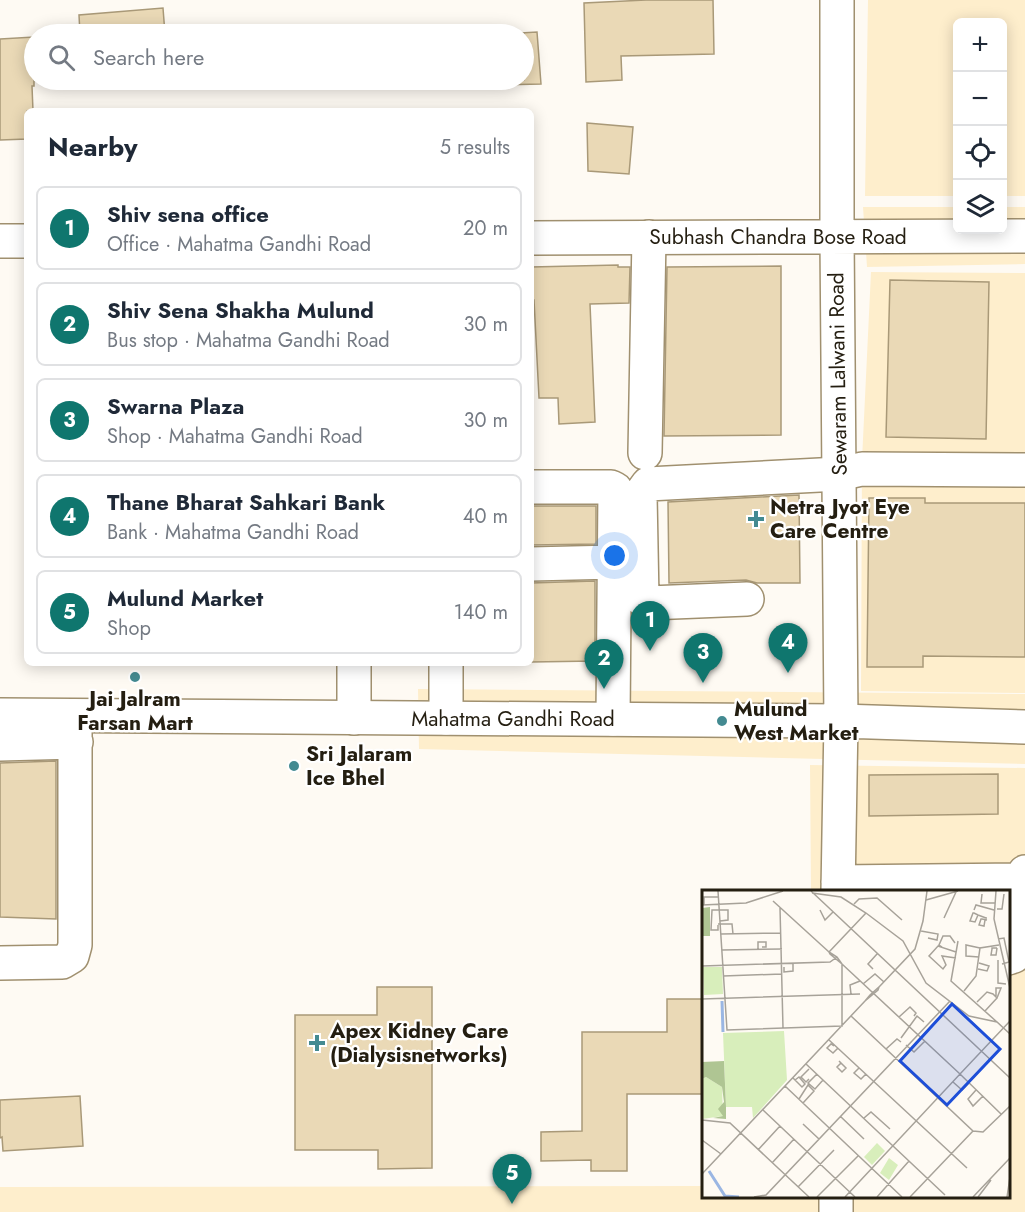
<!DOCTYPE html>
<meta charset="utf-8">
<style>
:root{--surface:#fff;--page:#f2f2f3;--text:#1f2937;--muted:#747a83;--line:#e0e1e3;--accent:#0f766e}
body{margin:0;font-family:Jost,sans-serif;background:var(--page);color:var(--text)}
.controls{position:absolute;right:18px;top:18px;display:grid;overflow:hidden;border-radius:9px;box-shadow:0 3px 15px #0003}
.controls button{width:54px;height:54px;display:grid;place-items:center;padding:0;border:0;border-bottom:2px solid var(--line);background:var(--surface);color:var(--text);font:30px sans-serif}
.you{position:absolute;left:615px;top:556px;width:21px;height:21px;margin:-15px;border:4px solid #fff;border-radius:50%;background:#1a73e8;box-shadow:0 0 0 9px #1a73e833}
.badge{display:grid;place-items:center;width:39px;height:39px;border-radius:50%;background:var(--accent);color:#fff;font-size:20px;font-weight:700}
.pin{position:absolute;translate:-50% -50px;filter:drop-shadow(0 2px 3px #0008)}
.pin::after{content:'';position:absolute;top:32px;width:21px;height:18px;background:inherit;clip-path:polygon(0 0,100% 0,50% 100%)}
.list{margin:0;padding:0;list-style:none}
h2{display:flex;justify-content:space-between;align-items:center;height:78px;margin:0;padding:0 24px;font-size:26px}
h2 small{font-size:20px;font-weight:400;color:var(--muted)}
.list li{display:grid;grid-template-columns:39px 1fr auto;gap:18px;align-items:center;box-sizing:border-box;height:84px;margin:0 12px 12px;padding:0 12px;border:2px solid var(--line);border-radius:9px}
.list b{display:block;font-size:22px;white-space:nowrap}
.list p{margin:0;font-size:20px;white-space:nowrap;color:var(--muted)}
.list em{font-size:20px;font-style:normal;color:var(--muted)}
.icon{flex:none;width:33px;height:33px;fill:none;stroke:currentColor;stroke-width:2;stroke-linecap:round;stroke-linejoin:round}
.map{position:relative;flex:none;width:1025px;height:1212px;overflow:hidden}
.search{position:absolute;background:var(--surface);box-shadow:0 3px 15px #0003;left:24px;top:24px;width:510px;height:66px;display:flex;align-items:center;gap:15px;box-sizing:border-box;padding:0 21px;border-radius:33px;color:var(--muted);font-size:22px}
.panel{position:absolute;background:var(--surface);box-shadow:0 3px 15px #0003;left:24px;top:108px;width:510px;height:558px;border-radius:9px}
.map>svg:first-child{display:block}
.built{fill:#feeecc}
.building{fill:#ead9b6;stroke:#a99978;stroke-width:1.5}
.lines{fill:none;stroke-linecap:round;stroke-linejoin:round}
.minor-casing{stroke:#a0906f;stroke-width:36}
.major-casing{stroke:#a0906f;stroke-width:36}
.minor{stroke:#fff;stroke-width:33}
.major{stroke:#fff;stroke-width:33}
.poi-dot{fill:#438a91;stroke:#fff;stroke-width:2}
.labels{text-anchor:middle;stroke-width:4.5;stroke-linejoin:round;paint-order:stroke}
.street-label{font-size:21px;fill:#241e11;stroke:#fff}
.poi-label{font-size:21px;font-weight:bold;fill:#241e11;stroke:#fff;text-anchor:start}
.inset-river{fill:none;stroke:#9ab6e3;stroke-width:3}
.inset-road{fill:none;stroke:#a7a299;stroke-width:1.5}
.view{fill:#1d4ed8;fill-opacity:0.15;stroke:#1d4ed8;stroke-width:3}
.inset-edge{fill:none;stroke:#241e11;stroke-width:3}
</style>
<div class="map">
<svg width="1025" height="1212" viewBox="0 0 1025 1212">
<rect width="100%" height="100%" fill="#fefaf3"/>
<path class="built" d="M868,0H1025V196H1003L1002,22H958L957,196H865Z
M863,207H957L958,230H1002L1003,207H1025V264L867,267Z
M871,272L1025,273V693L861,691L862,460Z
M418,689L1025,694V764L419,749Z
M810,765L1025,768V1212H0V1187L704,1186V1196H1008V891H811Z"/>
<path class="building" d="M646,0H713L714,54L621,56L622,80L586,82L584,3Z
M163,8L165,34H80L79,15Z
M452,26V34H412V27Z
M537,32L541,84L408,87L407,80H524V34H502Z
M34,37V86H32L33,111H27V139L0,140V39Z
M587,123L633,127L629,174L588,171Z
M618,265V267H630L629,303L590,304L595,422L559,424L558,398H539L534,300H531V267Z
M781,266V435L664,436L667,267Z
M890,280L989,282L986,439L886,437Z
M799,495L800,583H757L746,580L669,583L668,502Z
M869,498H925V503H1025V657L923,656V667H867Z
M531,506H596V544L531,545Z
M595,581V661L531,662V583Z
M56,761V919L0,917V763Z
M998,774V814L869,816V775Z
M377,987H432V1168L378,1169V1150H295V1015H377Z
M667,999H704V1094H627V1171H591V1160L541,1161V1132L582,1131V1032H667Z
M80,1096L83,1146L3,1151L2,1137L0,1138V1100Z"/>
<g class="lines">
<defs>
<path id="minor" d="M645,453L649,237
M531,487H611L615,489L613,719
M531,564L615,562
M747,599L649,603L642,599L640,495L648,484L839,474L862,469L1025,470
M354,718V663
M446,718V663
M0,744L76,742
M838,882L1025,880V872
M838,891L841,721L1025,727
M1008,958L1014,956L1021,945L1025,880
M0,963L62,962L72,956L75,945V716
M836,1212V1196"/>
<path id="major" d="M531,238L1025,236
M0,241H27
M0,715L841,721L837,237V0"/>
</defs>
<use href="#minor" class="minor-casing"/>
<use href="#major" class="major-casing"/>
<use href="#minor" class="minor"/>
<use href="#major" class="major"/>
</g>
<g class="poi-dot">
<path d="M753 510h6v6h6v6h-6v6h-6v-6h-6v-6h6z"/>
<circle cx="135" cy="677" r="6"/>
<circle cx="722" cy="721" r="6"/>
<circle cx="294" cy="766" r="6"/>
<path d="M314 1034h6v6h6v6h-6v6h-6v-6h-6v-6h6z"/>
</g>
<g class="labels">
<g class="street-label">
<text x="778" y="244">Subhash Chandra Bose Road</text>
<text transform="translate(838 374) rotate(-91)" y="7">Sewaram Lalwani Road</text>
<text x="513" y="726">Mahatma Gandhi Road</text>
</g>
<g class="poi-label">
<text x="770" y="514">Netra Jyot Eye<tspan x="770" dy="24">Care Centre</tspan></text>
<text x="135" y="706" text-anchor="middle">Jai Jalram<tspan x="135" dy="24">Farsan Mart</tspan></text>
<text x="734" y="716">Mulund<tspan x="734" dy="24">West Market</tspan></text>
<text x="306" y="761">Sri Jalaram<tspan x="306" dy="24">Ice Bhel</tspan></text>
<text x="330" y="1038">Apex Kidney Care<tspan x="330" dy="24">(Dialysisnetworks)</tspan></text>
</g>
</g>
<g transform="translate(702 890)">
<rect width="308" height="308" fill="#fefaf3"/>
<path d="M1,77H20L21,104L2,105ZM82,141L85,190L51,228L50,217H24L21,143ZM4,187L20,197L21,226L0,229V189ZM175,253L183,261L170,275L162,267ZM187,268L196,275L187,290L178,283Z" fill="#d8eebb"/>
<path d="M8,17V46H0V18ZM22,171L24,217V229L11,228L21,226L16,219L22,212L20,197L4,187L0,189V172Z" fill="#afc593"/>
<path class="inset-river" d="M20,111L21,142M7,281L23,306L37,307"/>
<path class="inset-road" d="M16,1L25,140L140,136V74M109,1L308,188M294,1L292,29L308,98M110,3L139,7L164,23L201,51L224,93L267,126L295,132L308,144M280,4L279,13H293M224,10L256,1M71,11L127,62M152,14L157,9L175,8L200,30M0,15L44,13L81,1M2,15V7H17M78,18L81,138M295,19H300L302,4M118,20L123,30L131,22M272,20L274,15L292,20M276,25L273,32L268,31L271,23H272L276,25L284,28H285M242,28L254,2M283,30L282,36L277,35L279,29H280L285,30M16,34H30L31,44M16,35V40H9L10,20H26V30L18,31M219,41L236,44L235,50L226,48M19,44L79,43M296,49L302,48L307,72L300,74M256,51L249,91L295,132M240,57L237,55L241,46H248L253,53M295,58L294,65H289L290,59V58H295M20,60L80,59M56,60V52H64V57H60M127,62L164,23M127,62L135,67L140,74L128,64ZM277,67L264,66V55L278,58M254,68L240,66L244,75L241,79L227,66L236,56L254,62M296,70V93L304,94M140,74L258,184L308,131M0,76L128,72L135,67M82,77V82L91,81V74M171,79L166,74L175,64M276,79L285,81L287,76L277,73M21,86L80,84M161,94L173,84L182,92M177,97L213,59L221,31L225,1M177,97L176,100L163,111L168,105ZM262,101L274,86L278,58L297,55M149,104L148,95L158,91M294,106V98H299L295,108M0,109L158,104M275,112L285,102L291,104L295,108L283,121M149,126L271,241L281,242L308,216M197,127L208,117L214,123L212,126M199,148L215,126L222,132M127,150L265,278M204,155L212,162L223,151M132,156L129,154L125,158L131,163L136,158M184,159L195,149L199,152M137,171L144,178L140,182L135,177L139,173M104,174L243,305M157,178L152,183L159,189L164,184M107,179L99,187L104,192L107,189M115,184L106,193L113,199L121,190M91,188L100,197L103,194L97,187L93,190M251,192L260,200L267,193M83,196L200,307M274,200L266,209L271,216L281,206M97,209L106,195L112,201L101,213M61,220L153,307M138,226L162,249M162,228L169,222L188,239M0,230L28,233L107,307M101,234L117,249M0,250L19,264M56,260L78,236M70,273L92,249M0,284L163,111M96,297L132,260M52,307L64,305L248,111M115,307L156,266M143,307L258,184L299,224M175,307L207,271M208,307L271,241M271,307L308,268M276,307L289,290M305,307L308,287"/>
<path class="view" d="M250,114L298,159L245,215L198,171Z"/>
<rect width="308" height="308" class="inset-edge"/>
</g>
</svg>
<div class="controls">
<button>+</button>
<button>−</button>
<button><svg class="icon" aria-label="locate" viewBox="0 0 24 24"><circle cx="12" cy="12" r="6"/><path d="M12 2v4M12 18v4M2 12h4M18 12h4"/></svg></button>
<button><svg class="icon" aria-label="layers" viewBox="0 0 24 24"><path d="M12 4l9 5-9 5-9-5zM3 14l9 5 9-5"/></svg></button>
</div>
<div class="you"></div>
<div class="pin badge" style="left:650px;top:651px">1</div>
<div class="pin badge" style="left:604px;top:689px">2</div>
<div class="pin badge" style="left:703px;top:683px">3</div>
<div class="pin badge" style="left:788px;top:673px">4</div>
<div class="pin badge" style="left:512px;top:1204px">5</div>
<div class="search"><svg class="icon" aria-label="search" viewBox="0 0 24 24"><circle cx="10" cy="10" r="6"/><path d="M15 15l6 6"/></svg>Search here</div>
<section class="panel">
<h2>Nearby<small>5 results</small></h2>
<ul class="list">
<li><span class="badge">1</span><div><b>Shiv sena office</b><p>Office · Mahatma Gandhi Road</p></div><em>20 m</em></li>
<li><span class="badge">2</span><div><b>Shiv Sena Shakha Mulund</b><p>Bus stop · Mahatma Gandhi Road</p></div><em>30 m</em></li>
<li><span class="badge">3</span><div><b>Swarna Plaza</b><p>Shop · Mahatma Gandhi Road</p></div><em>30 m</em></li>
<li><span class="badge">4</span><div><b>Thane Bharat Sahkari Bank</b><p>Bank · Mahatma Gandhi Road</p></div><em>40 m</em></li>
<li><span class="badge">5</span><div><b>Mulund Market</b><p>Shop</p></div><em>140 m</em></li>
</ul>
</section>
</div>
